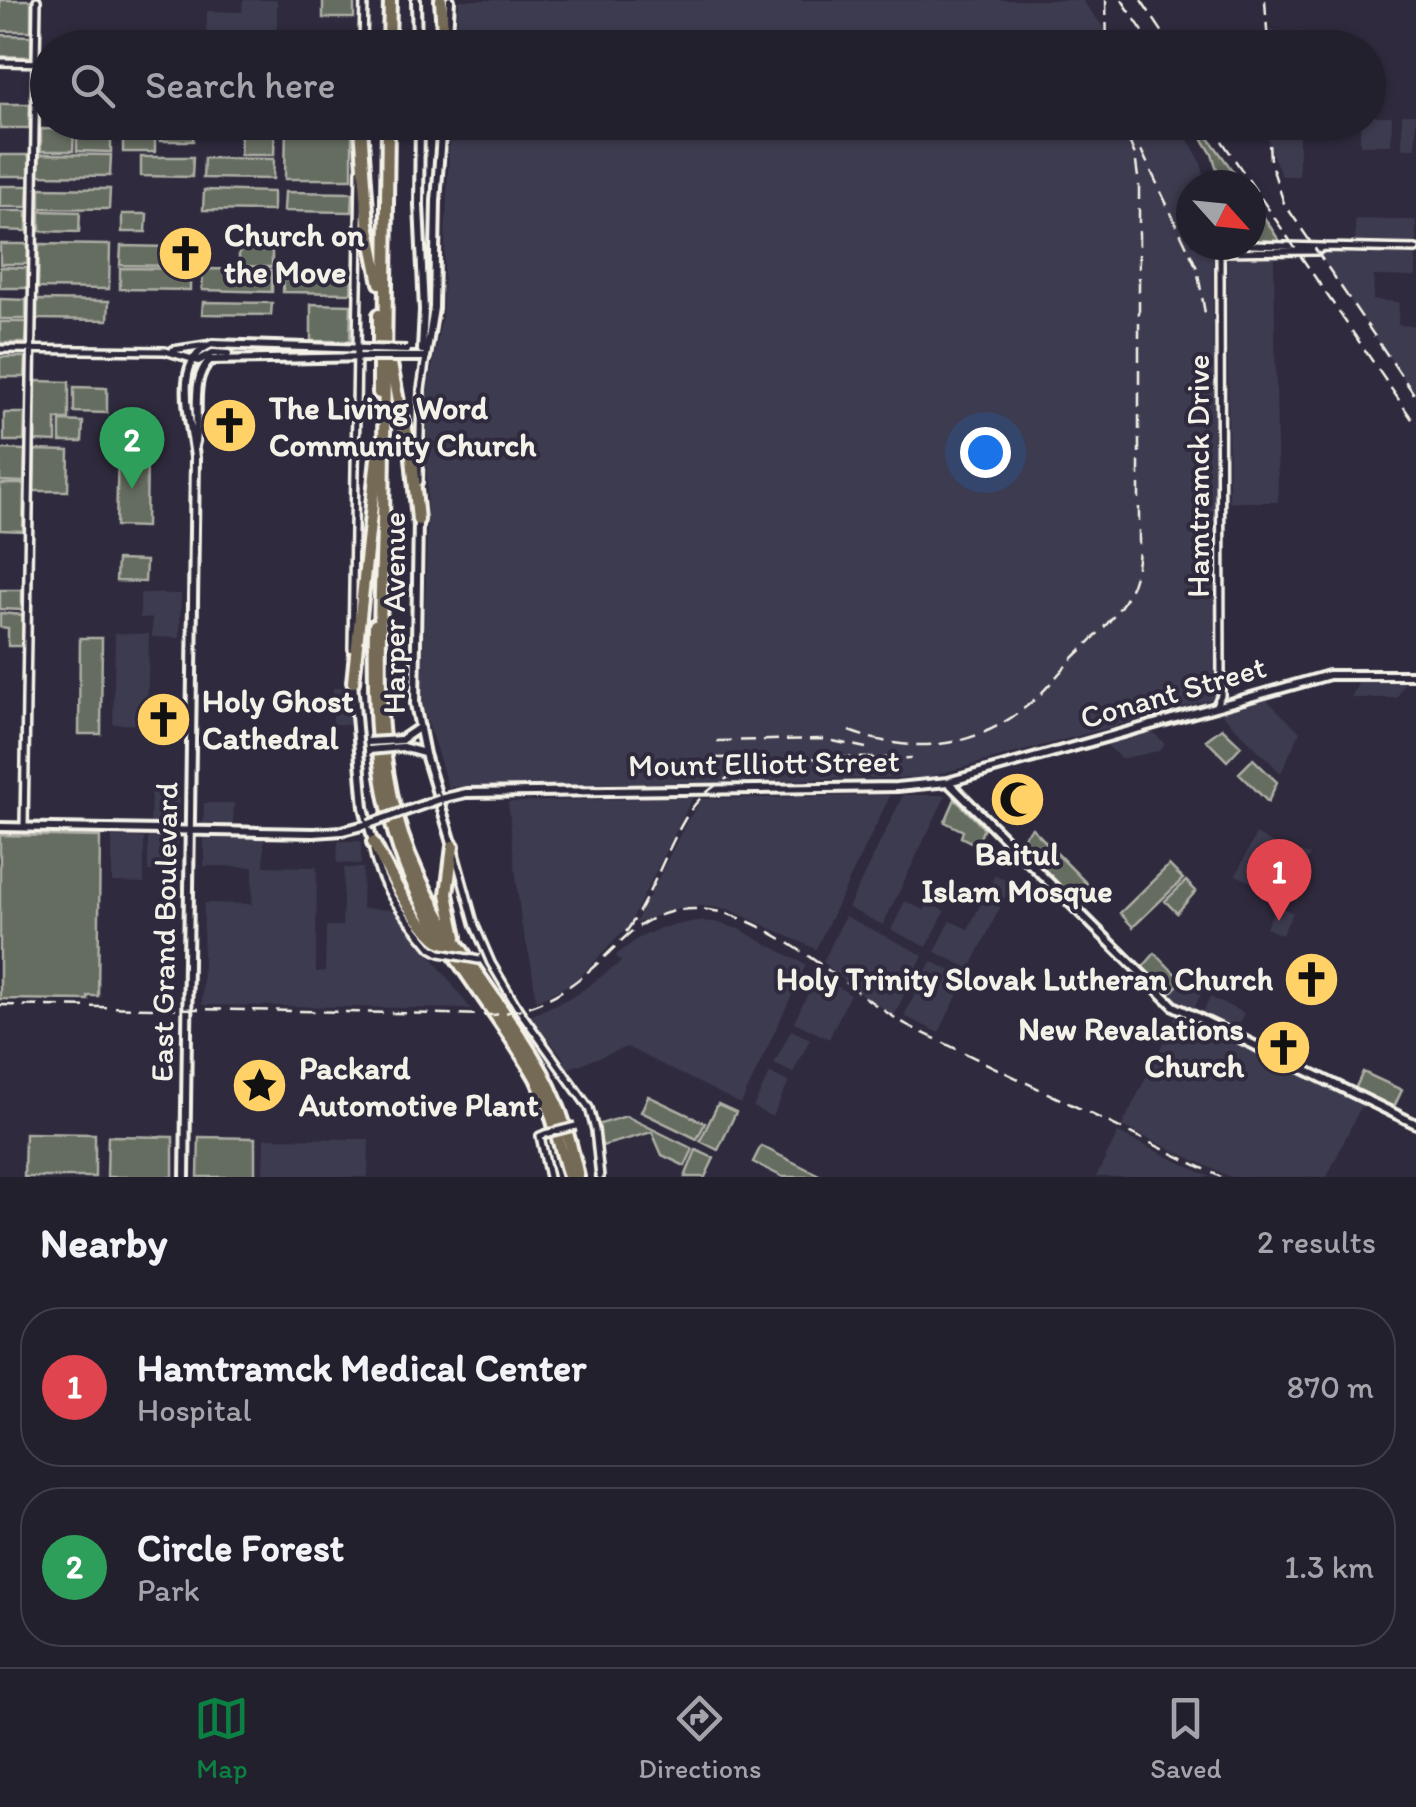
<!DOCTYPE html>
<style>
:root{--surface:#23202e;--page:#2f2d3a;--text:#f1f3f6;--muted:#a3a3aa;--line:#403e4a;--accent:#0b8043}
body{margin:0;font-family:Itim,sans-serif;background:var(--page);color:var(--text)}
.compass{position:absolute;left:1176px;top:170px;width:90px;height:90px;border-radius:50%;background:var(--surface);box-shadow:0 2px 8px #0004;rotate:117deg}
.you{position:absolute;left:985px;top:452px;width:35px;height:35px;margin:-25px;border:8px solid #fff;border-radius:50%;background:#1a73e8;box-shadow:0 0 0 15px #1a73e833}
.badge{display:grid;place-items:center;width:65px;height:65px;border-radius:50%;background:var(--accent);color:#fff;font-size:32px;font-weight:700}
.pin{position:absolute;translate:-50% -82px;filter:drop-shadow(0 2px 5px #0008)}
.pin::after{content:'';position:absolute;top:52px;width:35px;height:30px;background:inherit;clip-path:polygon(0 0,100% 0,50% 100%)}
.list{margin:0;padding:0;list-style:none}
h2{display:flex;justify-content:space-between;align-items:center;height:130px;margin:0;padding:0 40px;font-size:42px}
h2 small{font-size:32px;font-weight:400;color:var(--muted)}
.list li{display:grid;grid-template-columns:65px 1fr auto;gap:30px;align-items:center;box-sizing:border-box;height:160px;margin:0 20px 20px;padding:0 20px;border:2px solid var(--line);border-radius:40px}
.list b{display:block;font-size:38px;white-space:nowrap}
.list p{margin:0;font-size:32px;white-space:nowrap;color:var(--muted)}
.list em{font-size:32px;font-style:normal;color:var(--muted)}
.icon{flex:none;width:55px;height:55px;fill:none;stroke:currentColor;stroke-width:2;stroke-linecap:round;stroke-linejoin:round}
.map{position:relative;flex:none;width:1416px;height:1177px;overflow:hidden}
.search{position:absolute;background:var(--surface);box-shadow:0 2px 8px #0004;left:30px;right:30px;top:30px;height:110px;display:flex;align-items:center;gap:25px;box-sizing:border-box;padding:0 35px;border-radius:55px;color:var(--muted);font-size:38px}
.sheet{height:490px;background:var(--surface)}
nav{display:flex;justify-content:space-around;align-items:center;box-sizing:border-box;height:140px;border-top:2px solid var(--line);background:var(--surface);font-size:28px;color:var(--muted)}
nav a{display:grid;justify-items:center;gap:5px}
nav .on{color:var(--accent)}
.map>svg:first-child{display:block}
.built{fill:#3d3a50}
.green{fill:#656c60;stroke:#acaea4;stroke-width:2.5}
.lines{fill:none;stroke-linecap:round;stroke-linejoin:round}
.tertiary-casing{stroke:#f4f1e8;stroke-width:12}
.secondary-casing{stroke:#f4f1e8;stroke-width:14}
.motorway-casing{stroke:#f4f1e8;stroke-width:18}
.tertiary{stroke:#2f2a3d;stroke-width:5}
.secondary{stroke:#2f2a3d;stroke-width:6}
.motorway{stroke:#756a55;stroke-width:10}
.rail{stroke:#f4f1e8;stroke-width:2.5;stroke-dasharray:15 8;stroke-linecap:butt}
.tertiary-bridge-casing{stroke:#f4f1e8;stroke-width:12;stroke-linecap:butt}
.secondary-bridge-casing{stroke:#f4f1e8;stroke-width:14;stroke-linecap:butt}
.tertiary-bridge{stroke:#2f2a3d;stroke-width:5}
.secondary-bridge{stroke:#2f2a3d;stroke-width:6}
.labels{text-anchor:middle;stroke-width:8;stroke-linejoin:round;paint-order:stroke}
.poi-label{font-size:32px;font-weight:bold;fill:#f4f1e8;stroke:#2f2a3d;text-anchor:start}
.street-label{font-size:32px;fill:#f4f1e8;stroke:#2f2a3d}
</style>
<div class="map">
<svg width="1416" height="1177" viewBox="0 0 1416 1177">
<rect width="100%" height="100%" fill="#2f2a3d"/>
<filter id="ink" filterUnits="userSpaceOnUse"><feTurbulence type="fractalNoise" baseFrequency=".01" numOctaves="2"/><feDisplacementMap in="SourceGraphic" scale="20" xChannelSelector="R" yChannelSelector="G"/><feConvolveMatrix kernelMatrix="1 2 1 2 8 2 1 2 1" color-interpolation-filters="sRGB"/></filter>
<g filter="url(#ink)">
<path class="built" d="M243,0H277V36L206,35L207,11L242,12Z
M459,0H1082L1119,47H455Z
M1270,31H1300V47H1270Z
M1402,114H1416V148H1402Z
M1369,116H1392L1391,145H1360V123L1368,122Z
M1178,122L1200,160L1207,185H1191V245H1213L1216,698L928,777L448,787L422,704L427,537V394L442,316L450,123Z
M1269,123H1299V176H1282L1268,145Z
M1355,219L1416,220V277L1374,276L1373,300L1399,302L1398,325L1416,326V397L1313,246L1355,248Z
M1227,258H1274L1278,502H1229Z
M140,593L181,594L180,638L152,637V618H140Z
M115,633L149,634L147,725L113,724Z
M1359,681L1399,680L1405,681L1397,698H1351Z
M333,688H346L349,725L333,724Z
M1267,700L1300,732L1281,773L1221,713Z
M1153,732L1165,744L1159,751L1121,759L1107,745Z
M151,792H179L178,825L150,824Z
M887,795L890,796L816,949L728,909L701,906L673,910L635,924L687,821L702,799Z
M903,795H946L883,925L848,908Z
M693,797L628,927L576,981L536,1001L531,963L521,923L508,802Z
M204,803H234L233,826L203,825Z
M1256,834L1272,843L1253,883L1236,875Z
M112,837L144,838V883L112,882Z
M148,837L177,838V871H148Z
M204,838L264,839V866L317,867L316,972L325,971L326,926H342L344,868H363L362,908L396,910L471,1009L202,1005L204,903L252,904L253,867L204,866Z
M338,841H361V864L337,863Z
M1281,846L1310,855L1287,901L1260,888Z
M995,875L1012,883L970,969L935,952L950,921L968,929Z
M905,901L924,910L928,903L945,911L927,947L891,930Z
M1276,905L1293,913L1282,935L1266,928Z
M845,916L923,955L894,1016L853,988L823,962Z
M696,921L715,922L739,929L806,965L741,1104L627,1047L567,1069L562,1056L530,1016L576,995L621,962L616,955L637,939L660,928Z
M931,961L966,978L939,1033L904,1016Z
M817,974L850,994L829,1039L794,1022Z
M1182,981L1202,992L1193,1011L1169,994Z
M1210,997L1244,1013L1235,1032L1201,1016Z
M1176,1016L1362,1104L1327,1177H1230L1122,1126Z
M791,1030L810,1039L793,1073L774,1064Z
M770,1073L789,1082L772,1117L753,1107Z
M1118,1133L1211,1177H1096Z
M264,1138L369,1139L368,1177H263Z"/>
<path class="green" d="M0,0H31V31H0Z
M323,0H354V18H323Z
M0,35L31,36V57L0,56Z
M0,104H30L29,128H0Z
M77,123H111V152L77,151Z
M123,123H155V152H123Z
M161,123H194L193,141H160Z
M241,123H275L274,155H240Z
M286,123H352V179H285Z
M1193,123H1198L1243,185H1222L1212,154Z
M41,129L74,130L73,151H41Z
M40,154L111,155L110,176L39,175Z
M0,155H29V176H0Z
M141,157H193L192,177L141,176Z
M204,158L274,159L273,179L203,178Z
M0,186H29L28,207H0Z
M40,188L110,189L109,209L40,208Z
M204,190L273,192V211L203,210Z
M285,192L353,193L352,212L284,211Z
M1251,197L1280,242L1251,241Z
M0,211H27V231L0,230Z
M40,211L80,212L79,232L40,231Z
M122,214H147L146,232H122Z
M0,244H28L27,264H0Z
M39,244L110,245L109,289L38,288Z
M121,246L172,247V266L120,265Z
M239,247L272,248V267L239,266Z
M0,267L27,268V288H0Z
M120,268L190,269V290L120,289Z
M203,269L272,270V292L202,290Z
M284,271L352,272L351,293L283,292Z
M0,299L26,300V319H0Z
M37,300L109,301L108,320L37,319Z
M203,302L272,303L271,315L202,314Z
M311,304L351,305L350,341H311Z
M0,322H27L26,343H0Z
M0,357H26L25,377H0Z
M36,381L69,382V419H56V442L35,441Z
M74,387L107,388V413L74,412Z
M4,413H25L24,441H4Z
M60,421L83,422L82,442H60Z
M0,449L25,450L24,482L0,481Z
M35,450L69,451L68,491H34Z
M118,451H147L146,527L116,526Z
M0,484H24L23,531L0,530Z
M117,560L146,561L145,582L116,581Z
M0,590H22V610L0,609Z
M0,613L23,615L22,646H8V628L0,627Z
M80,638H102L101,734H79Z
M1222,728L1241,746L1227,761L1206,740Z
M1253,759L1277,782L1268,802L1239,773Z
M955,799L984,828L977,845L961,837L963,831L945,822Z
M1032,828L1096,893L1082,907L1018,843Z
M0,835L100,837L98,996H88V1000L0,999Z
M1169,865L1183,879L1133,927L1120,913Z
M1186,881L1196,891L1177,913L1165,901Z
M1155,953L1182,981L1169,994L1142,968Z
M1363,1072L1402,1090L1394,1107L1355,1089Z
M648,1096L705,1123L697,1139L641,1112Z
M718,1104L736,1112L718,1150L700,1141Z
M626,1116L693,1149L685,1166L662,1155L652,1132L602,1146L597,1125Z
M25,1133L95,1134V1177H24Z
M108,1136L173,1137V1177H107Z
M199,1137L255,1138V1177H198Z
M761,1146L821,1176V1177H783L753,1162Z
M696,1150L714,1158L705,1177H685Z"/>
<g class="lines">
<defs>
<path id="tertiary" d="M363,48L364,0
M0,62L48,63
M1323,247L1416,249
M1220,252L1317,251L1323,247L1251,245
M0,349L165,351L192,359
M173,350L206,345
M419,482L421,389L426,357
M352,649L360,170
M1216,705L1221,695L1220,245
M24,827L37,0
M373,850C380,890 406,917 431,948L440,953
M455,854L475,926L491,963L519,1010L589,1108L595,1130L600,1177
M545,1134L540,1136L549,1177"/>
<path id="secondary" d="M416,0L417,48
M448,36L450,0
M420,122L419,205L424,310L422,350
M407,357H426L434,308L436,201L442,122
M192,359L198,361L213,353L228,354
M194,446C202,420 188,380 210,360L369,357
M418,520L415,704L425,754L453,846
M353,682L364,807L373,842
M401,740L420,727
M402,747L424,753
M949,783L1174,1006L1416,1124
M440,799L466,793L897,787L948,782L1329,675H1416
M0,827L314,833L342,831L369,824
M185,1177L195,458C192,425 170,360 212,344L369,349"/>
<path id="motorway" d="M441,0L444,48
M389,48L390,0
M388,122C386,257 385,391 383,525C381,627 370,736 402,835C431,922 491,986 537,1063C558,1098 570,1138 578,1177
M361,126L368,224L380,283
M391,364L398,402L411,448L418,520
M379,393V315
M375,625C373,727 377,827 430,917C463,973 504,1022 536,1078L549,1107L569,1177
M353,682L378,449
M373,842C392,878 411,921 446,946
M453,846L447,894L456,937"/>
</defs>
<use href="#tertiary" class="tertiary-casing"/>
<use href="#secondary" class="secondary-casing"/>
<use href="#motorway" class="motorway-casing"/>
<use href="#tertiary" class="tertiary"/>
<use href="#secondary" class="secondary"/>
<use href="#motorway" class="motorway"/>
<path class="rail" d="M1106,0L1107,48
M1122,0L1154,48
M1141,0L1173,48
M1265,0L1268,45
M1209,122L1416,425
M1268,122L1270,161L1284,203L1416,397
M1141,150L1197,268L1206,319
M849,731C915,756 979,749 1034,700C1049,687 1061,670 1075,656C1109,623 1137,599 1139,548V185L1135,155L1121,122
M717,741L823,739L866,748
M717,758L761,757
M626,932C651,897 664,854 686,817C731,743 838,760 912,758
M0,1005L493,1015C553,1006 581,980 622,940C717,849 829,983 909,1026L1221,1177"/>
<defs>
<path id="tertiary-bridge" d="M440,953L479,960
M545,1134L576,1126"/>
<path id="secondary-bridge" d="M369,349L407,350
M369,357H407
M368,742L401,740
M369,750L402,747
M369,824L440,799"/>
</defs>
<use href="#tertiary-bridge" class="tertiary-bridge-casing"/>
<use href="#secondary-bridge" class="secondary-bridge-casing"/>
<use href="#tertiary-bridge" class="tertiary-bridge"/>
<use href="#secondary-bridge" class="secondary-bridge"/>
</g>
</g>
<defs>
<symbol id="church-disc" viewBox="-11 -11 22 22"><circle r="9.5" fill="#ffd166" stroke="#2f2a3d"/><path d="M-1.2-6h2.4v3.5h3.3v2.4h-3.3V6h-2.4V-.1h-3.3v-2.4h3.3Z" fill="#111"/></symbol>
<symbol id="mosque-disc" viewBox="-11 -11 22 22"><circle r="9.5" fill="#ffd166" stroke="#2f2a3d"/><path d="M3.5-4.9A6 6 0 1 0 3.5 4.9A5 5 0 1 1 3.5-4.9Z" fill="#111"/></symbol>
<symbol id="sight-disc" viewBox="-11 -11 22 22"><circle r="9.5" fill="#ffd166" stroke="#2f2a3d"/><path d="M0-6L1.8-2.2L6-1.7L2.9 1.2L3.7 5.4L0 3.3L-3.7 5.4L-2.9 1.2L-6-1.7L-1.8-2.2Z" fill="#111"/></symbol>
</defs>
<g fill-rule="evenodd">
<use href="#church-disc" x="154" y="222" width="63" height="63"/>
<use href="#church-disc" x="198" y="394" width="63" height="63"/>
<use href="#church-disc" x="132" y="688" width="63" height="63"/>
<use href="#mosque-disc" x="986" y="768" width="63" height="63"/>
<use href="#church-disc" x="1280" y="948" width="63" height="63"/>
<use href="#church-disc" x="1252" y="1016" width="63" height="63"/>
<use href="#sight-disc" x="228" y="1054" width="63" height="63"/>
</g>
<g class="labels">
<g class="poi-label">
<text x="224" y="246">Church on<tspan x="224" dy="37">the Move</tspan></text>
<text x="269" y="419">The Living Word<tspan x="269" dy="37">Community Church</tspan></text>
<text x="202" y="712">Holy Ghost<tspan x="202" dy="37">Cathedral</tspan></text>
<text x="1017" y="865" text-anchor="middle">Baitul<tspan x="1017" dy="37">Islam Mosque</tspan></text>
<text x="1273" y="990" text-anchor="end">Holy Trinity Slovak Lutheran Church</text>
<text x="1244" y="1040" text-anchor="end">New Revalations<tspan x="1244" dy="37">Church</tspan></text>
<text x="299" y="1079">Packard<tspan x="299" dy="37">Automotive Plant</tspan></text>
</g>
<g class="street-label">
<text transform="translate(1198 476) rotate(-90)" y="11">Hamtramck Drive</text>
<text transform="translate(394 613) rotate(-90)" y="11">Harper Avenue</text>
<text transform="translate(1173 692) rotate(-16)" y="11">Conant Street</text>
<text transform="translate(764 763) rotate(-1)" y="11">Mount Elliott Street</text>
<text transform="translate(164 932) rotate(-89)" y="11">East Grand Boulevard</text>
</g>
</g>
</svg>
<svg class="compass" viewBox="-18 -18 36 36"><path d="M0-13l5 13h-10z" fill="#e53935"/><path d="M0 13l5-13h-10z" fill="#a3a3aa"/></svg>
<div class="you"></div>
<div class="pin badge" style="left:1279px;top:921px;background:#e0444e">1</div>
<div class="pin badge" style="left:132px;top:489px;background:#2e9e5b">2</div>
<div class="search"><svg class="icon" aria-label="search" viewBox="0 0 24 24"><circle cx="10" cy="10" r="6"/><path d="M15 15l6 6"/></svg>Search here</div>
</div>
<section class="sheet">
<h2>Nearby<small>2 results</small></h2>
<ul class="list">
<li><span class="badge" style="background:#e0444e">1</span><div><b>Hamtramck Medical Center</b><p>Hospital</p></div><em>870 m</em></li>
<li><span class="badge" style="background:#2e9e5b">2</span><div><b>Circle Forest</b><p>Park</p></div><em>1.3 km</em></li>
</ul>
</section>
<nav>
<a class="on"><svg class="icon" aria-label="map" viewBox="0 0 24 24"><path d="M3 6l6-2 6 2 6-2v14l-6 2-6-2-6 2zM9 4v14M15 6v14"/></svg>Map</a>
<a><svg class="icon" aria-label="directions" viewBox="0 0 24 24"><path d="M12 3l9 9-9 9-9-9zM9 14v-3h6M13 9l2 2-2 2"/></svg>Directions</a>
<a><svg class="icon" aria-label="saved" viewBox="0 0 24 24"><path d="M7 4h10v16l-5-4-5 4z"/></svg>Saved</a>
</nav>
